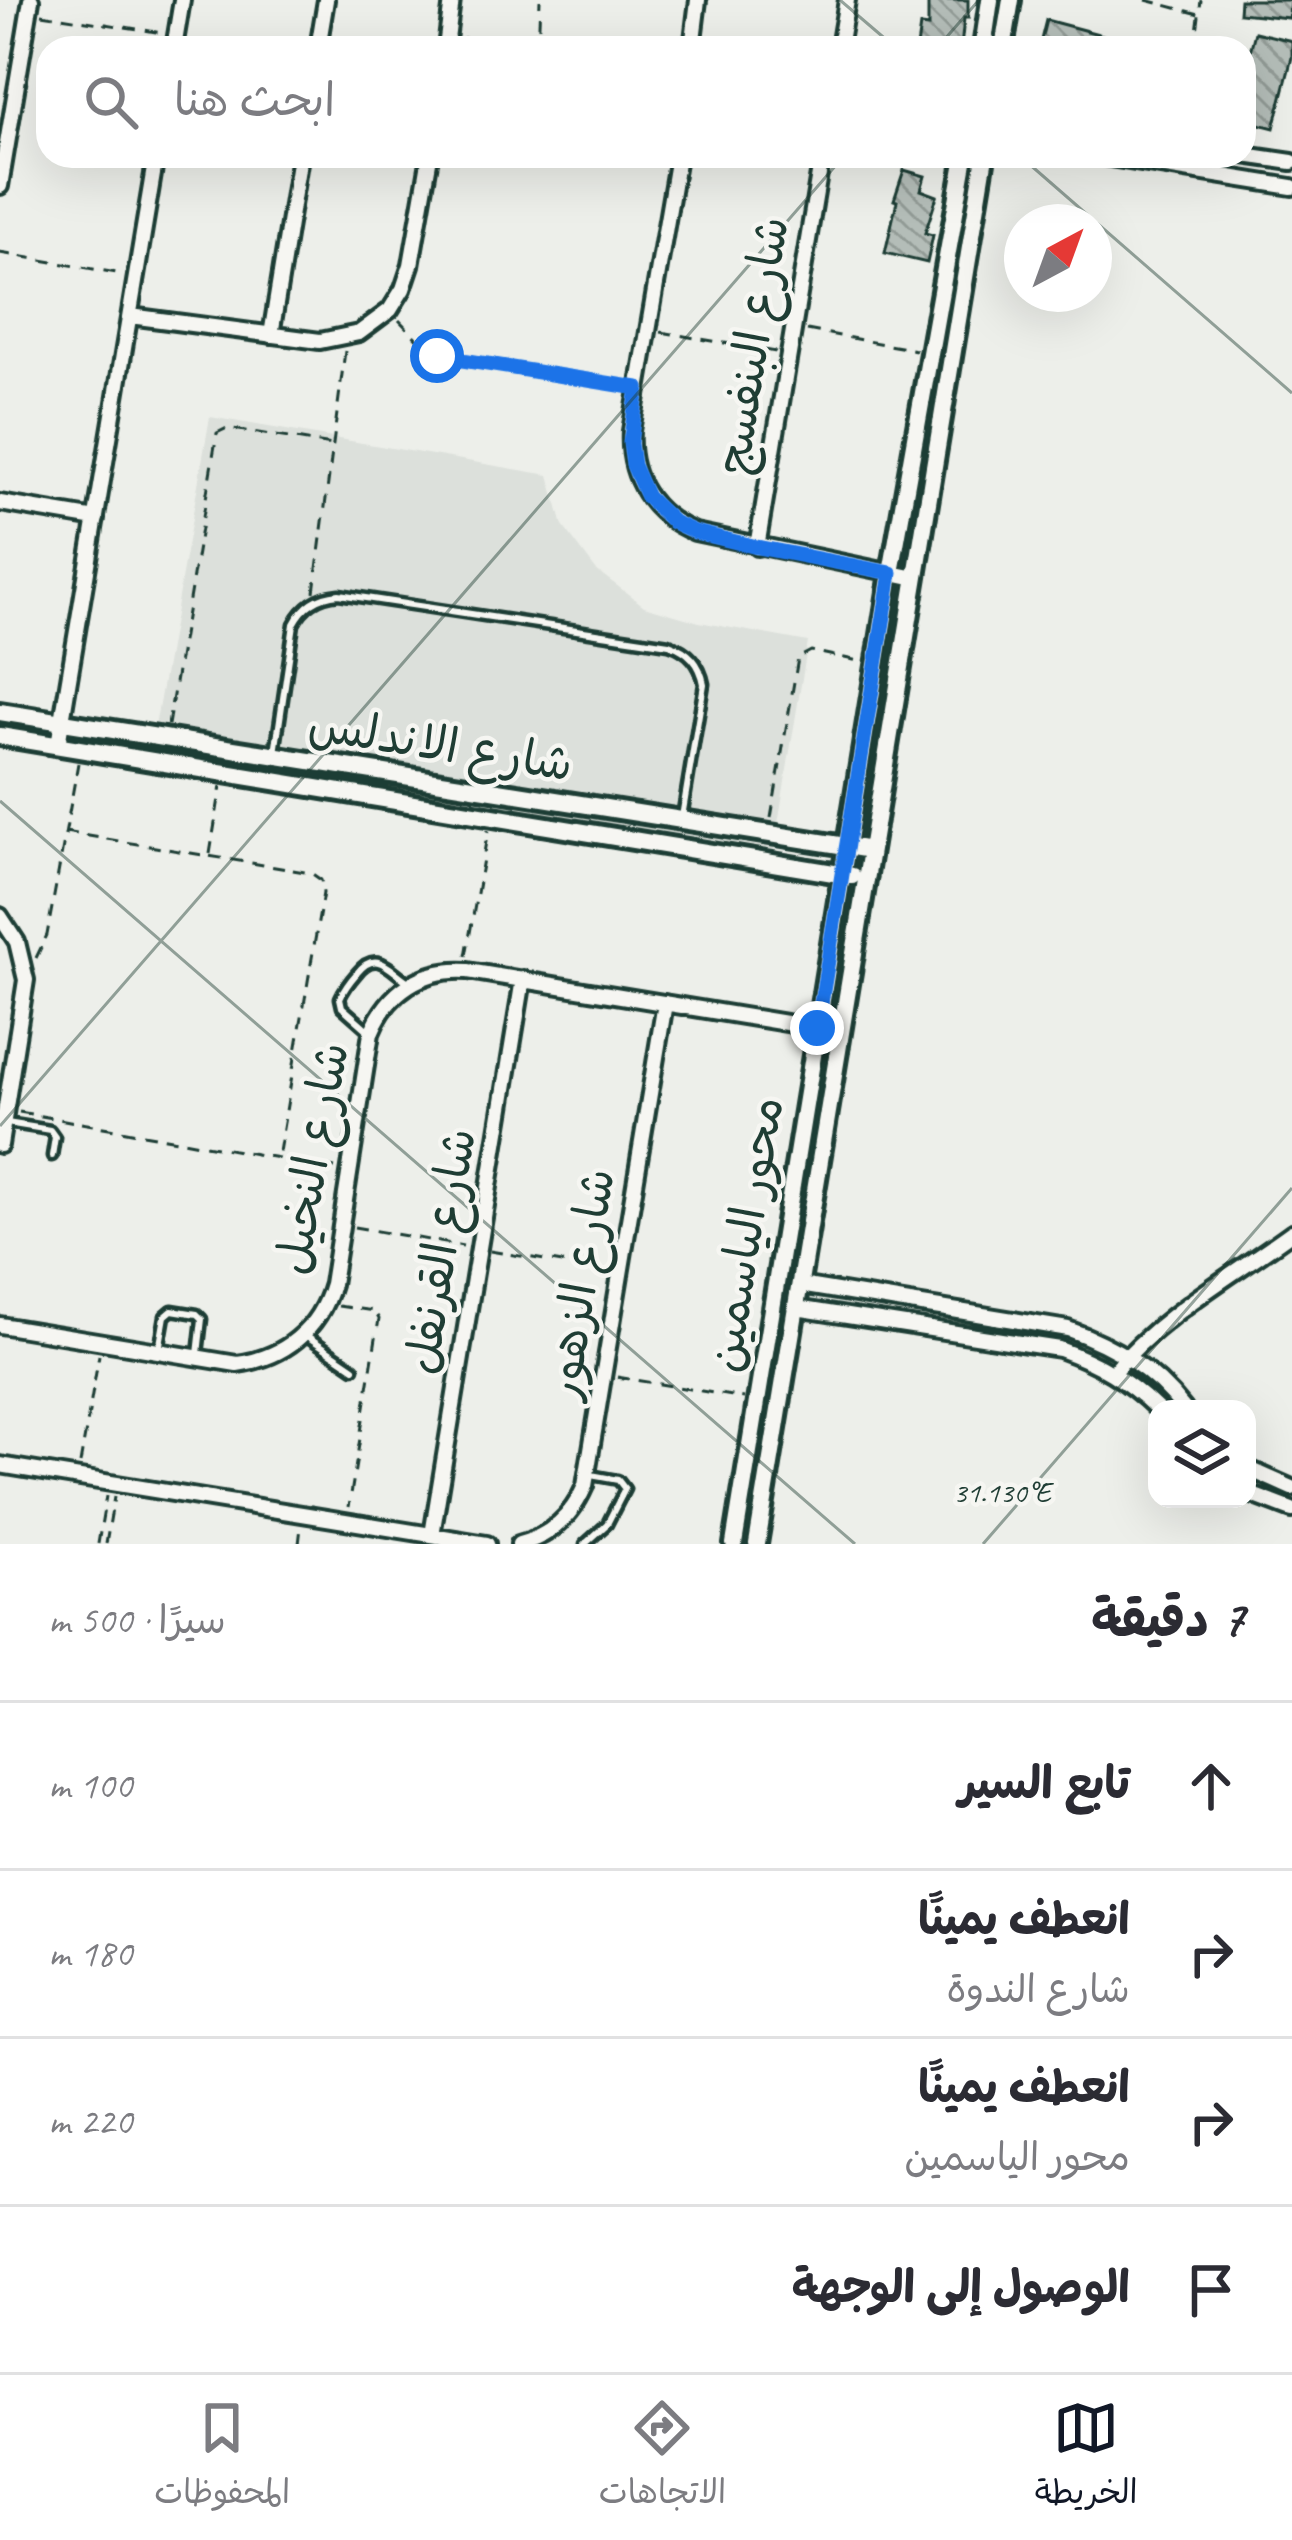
<!DOCTYPE html>
<html lang="ar">
<meta charset="utf-8">
<style>
:root{--surface:#fff;--page:#f2f2f3;--text:#2b2b33;--muted:#7c7c81;--line:#e1e1e2;--accent:#111827}
body{margin:0;font-family:Caveat,"Playpen Sans Arabic",sans-serif;background:var(--page);color:var(--text);direction:rtl}
.controls{position:absolute;right:36px;bottom:36px;display:grid;overflow:hidden;border-radius:24px;box-shadow:0 12px 48px #0002}
.controls button{width:108px;height:108px;display:grid;place-items:center;padding:0;border:0;border-bottom:3px solid var(--line);background:var(--surface);color:var(--text);font:60px sans-serif}
.compass{position:absolute;left:1004px;top:204px;width:108px;height:108px;border-radius:50%;background:var(--surface);box-shadow:0 12px 48px #0002;rotate:41deg}
.stop{position:absolute;width:36px;height:36px;margin:-27px;border:9px solid #1a73e8;border-radius:50%;background:#fff}
.stop.end{background:#1a73e8;border-color:#fff;box-shadow:0 3px 12px #0008}
.list{margin:0;padding:0;list-style:none}
h2{display:flex;justify-content:space-between;align-items:center;height:156px;margin:0;padding:0 48px;font-size:51px}
h2 small{font-size:39px;font-weight:400;color:var(--muted)}
.list li{display:grid;grid-template-columns:78px 1fr auto;gap:36px;align-items:center;box-sizing:border-box;height:168px;padding:0 48px;border-top:3px solid var(--line)}
.list b{display:block;font-size:45px;white-space:nowrap}
.list p{margin:0;font-size:39px;white-space:nowrap;color:var(--muted)}
.list em{font-size:39px;font-style:normal;color:var(--muted)}
.icon{flex:none;width:66px;height:66px;fill:none;stroke:currentColor;stroke-width:2;stroke-linecap:round;stroke-linejoin:round}
.map{position:relative;flex:none;width:1292px;height:1544px;overflow:hidden;direction:ltr}
.search{position:absolute;background:var(--surface);box-shadow:0 12px 48px #0002;left:36px;right:36px;top:36px;height:132px;display:flex;align-items:center;gap:30px;box-sizing:border-box;padding:0 42px;border-radius:36px;color:var(--muted);font-size:45px}
.sheet{height:828px;background:var(--surface)}
nav{display:flex;justify-content:space-around;align-items:center;box-sizing:border-box;height:168px;border-top:3px solid var(--line);background:var(--surface);font-size:33px;color:var(--muted)}
nav a{display:grid;justify-items:center;gap:6px}
nav .on{color:var(--accent)}
.map>svg:first-child{display:block}
.built{fill:#dce0db}
.building{fill:url(#building-back-hatch);stroke:#1f3d34;stroke-width:3}
.lines{fill:none;stroke-linecap:round;stroke-linejoin:round}
.service-casing{stroke:#1f3d34;stroke-width:15}
.minor-casing{stroke:#1f3d34;stroke-width:22}
.tertiary-casing{stroke:#1f3d34;stroke-width:26}
.path{stroke:#1f3d34;stroke-width:3;stroke-dasharray:12 9;stroke-linecap:butt}
.service{stroke:#f6f6f2;stroke-width:6}
.minor{stroke:#f6f6f2;stroke-width:14}
.tertiary{stroke:#f6f6f2;stroke-width:16}
.route{stroke:#1a73e8;stroke-width:15}
.ticks{fill:none;stroke:#1f3d34;stroke-width:3;stroke-opacity:0.45}
.labels{text-anchor:middle;stroke-width:9;stroke-linejoin:round;paint-order:stroke}
.street-label{font-size:48px;fill:#1f3d34;stroke:#f6f6f2}
.ticks-label{font-size:30px;text-anchor:middle;fill:#1f3d34;stroke:#f6f6f2;stroke-width:9;stroke-linejoin:round;paint-order:stroke}
</style>
<div class="map">
<svg width="1292" height="1544" viewBox="0 0 1292 1544">
<defs>
<pattern id="building-back-hatch" width="6" height="6" patternUnits="userSpaceOnUse" patternTransform="scale(3)"><rect width="6" height="6" fill="#b4bdb8"/><path d="M-1 5l2 2M0 0l6 6M5-1l2 2" fill="none" stroke="#929b96"/></pattern>
</defs>
<rect width="100%" height="100%" fill="#edefea"/>
<filter id="ink" filterUnits="userSpaceOnUse"><feTurbulence type="fractalNoise" baseFrequency=".00833" numOctaves="2"/><feDisplacementMap in="SourceGraphic" scale="24" xChannelSelector="R" yChannelSelector="G"/><feConvolveMatrix kernelMatrix="1 2 1 2 8 2 1 2 1" color-interpolation-filters="sRGB"/></filter>
<g filter="url(#ink)">
<path class="built" d="M210,417L549,475L563,526L596,570L644,606L699,622L808,642L773,854L151,749Z"/>
<path class="building" d="M928,0H968V18H964L961,48L917,47L920,26L928,27Z
M1240,0H1290L1289,18L1239,13Z
M1046,20L1136,44V48H1039Z
M1255,32L1292,41V57L1274,128L1244,120V75Z
M904,170L925,176L921,190L937,196L925,233L933,235L927,263L885,253L897,201L894,200Z"/>
<g class="lines">
<defs>
<path id="service" d="M275,753L294,624C304,605 318,596 339,594L669,644C689,651 700,663 704,684L682,817
M368,1030L342,1007L340,998C344,989 350,981 357,973C376,949 388,968 407,981
M7,1123L50,1130L55,1137L52,1156
M304,1334L354,1368
M159,1350L165,1316L172,1310L197,1314L202,1319L198,1354
M585,1544L607,1524L625,1489L618,1480L591,1475"/>
<path id="minor" d="M174,48L182,0
M318,48L326,0
M446,48L452,0
M692,48L698,0
M839,48L847,0
M1244,155L1292,162
M678,156L631,431C628,478 652,515 695,532L916,578
M1097,156L1292,187
M0,186L31,0
M130,316L320,341L359,333L390,310L403,289L411,265L430,156
M271,335L300,156
M0,503L96,519
M757,547L822,156
M58,745L156,156
M0,916L17,942L26,980L0,1145
M800,1285L1068,1329C1115,1346 1153,1369 1184,1409
M796,1308L1059,1349C1098,1363 1127,1380 1157,1409
M0,1325L237,1364C284,1358 319,1330 332,1284L371,1033C388,991 423,968 468,971L841,1032
M1113,1372C1161,1315 1232,1276 1292,1232
M0,1465L487,1544
M1247,1468L1292,1488
M1247,1493L1292,1510
M432,1535L523,979
M519,1544C551,1536 572,1516 585,1486L665,1003"/>
<path id="tertiary" d="M983,48L990,0
M1003,48L1011,0
M0,712L871,850
M0,736L852,876
M734,1544L891,573L965,156
M757,1544L985,156"/>
</defs>
<use href="#service" class="service-casing"/>
<use href="#minor" class="minor-casing"/>
<use href="#tertiary" class="tertiary-casing"/>
<path class="path" d="M1146,0L1199,14
M42,14L163,33
M463,38L532,48
M538,48L540,0
M1195,48L1201,0
M906,156L950,163
M0,253L123,274
M399,320L430,352L437,356L625,385
M807,330L916,350
M661,332L776,352
M314,592L345,351
M168,725L217,433L227,428L332,445
M771,818L798,658L811,651L863,662
M65,832L311,873L321,880L323,893L278,1158
M210,854L221,786
M466,956L488,830
M36,958L47,935L78,763
M19,1112L335,1168
M354,1227L463,1246
M490,1251L605,1270
M338,1306L374,1311L379,1319L349,1507
M617,1377L744,1398
M80,1464L99,1355
M98,1544L106,1496
M106,1544L114,1497
M299,1544L301,1527"/>
<use href="#service" class="service"/>
<use href="#minor" class="minor"/>
<use href="#tertiary" class="tertiary"/>
</g>
</g>
<g class="lines" filter="url(#ink)">
<path class="route" d="M437,356L638,388L630,443L633,465L647,497L673,522L695,532L757,547L891,573L817,1028"/>
</g>
<path class="ticks" d="M840,0L896,48M937,48L979,0M1020,156L1292,393M0,801L855,1544M0,1126L844,156M983,1544L1292,1188"/>
<g class="labels">
<g class="street-label">
<text transform="translate(751 345) rotate(-81)" y="17">شارع البنفسج</text>
<text transform="translate(441 743) rotate(9)" y="17">شارع الاندلس</text>
<text transform="translate(311 1158) rotate(-80)" y="17">شارع النخيل</text>
<text transform="translate(744 1234) rotate(-81)" y="17">محور الياسمين</text>
<text transform="translate(439 1251) rotate(-81)" y="17">شارع القرنفل</text>
<text transform="translate(579 1284) rotate(-81)" y="17">شارع الزهور</text>
</g>
</g>
<g class="ticks-label">
<text x="1002" y="1502">31.130°E</text>
</g>
</svg>
<div class="controls">
<button><svg class="icon" aria-label="layers" viewBox="0 0 24 24"><path d="M12 4l9 5-9 5-9-5zM3 14l9 5 9-5"/></svg></button>
</div>
<svg class="compass" viewBox="-18 -18 36 36"><path d="M0-13l5 13h-10z" fill="#e53935"/><path d="M0 13l5-13h-10z" fill="#7c7c81"/></svg>
<div class="stop" style="left:437px;top:356px"></div>
<div class="stop end" style="left:817px;top:1028px"></div>
<div class="search"><svg class="icon" aria-label="search" viewBox="0 0 24 24"><circle cx="10" cy="10" r="6"/><path d="M15 15l6 6"/></svg>ابحث هنا</div>
</div>
<section class="sheet">
<h2>7 دقيقة<small>سيرًا · 500 m</small></h2>
<ul class="list">
<li><svg class="icon" aria-label="ahead" viewBox="0 0 24 24"><path d="M12 20V5M6 11l6-6 6 6"/></svg><div><b>تابع السير</b></div><em>100 m</em></li>
<li><svg class="icon" aria-label="right" viewBox="0 0 24 24"><path d="M7 20v-9h11M14 6l5 5-5 5"/></svg><div><b>انعطف يمينًا</b><p>شارع الندوة</p></div><em>180 m</em></li>
<li><svg class="icon" aria-label="right" viewBox="0 0 24 24"><path d="M7 20v-9h11M14 6l5 5-5 5"/></svg><div><b>انعطف يمينًا</b><p>محور الياسمين</p></div><em>220 m</em></li>
<li><svg class="icon" aria-label="arrive" viewBox="0 0 24 24"><path d="M6 21V4h12l-3 4 3 4H6"/></svg><div><b>الوصول إلى الوجهة</b></div></li>
</ul>
</section>
<nav>
<a class="on"><svg class="icon" aria-label="map" viewBox="0 0 24 24"><path d="M3 6l6-2 6 2 6-2v14l-6 2-6-2-6 2zM9 4v14M15 6v14"/></svg>الخريطة</a>
<a><svg class="icon" aria-label="directions" viewBox="0 0 24 24"><path d="M12 3l9 9-9 9-9-9zM9 14v-3h6M13 9l2 2-2 2"/></svg>الاتجاهات</a>
<a><svg class="icon" aria-label="saved" viewBox="0 0 24 24"><path d="M7 4h10v16l-5-4-5 4z"/></svg>المحفوظات</a>
</nav>
